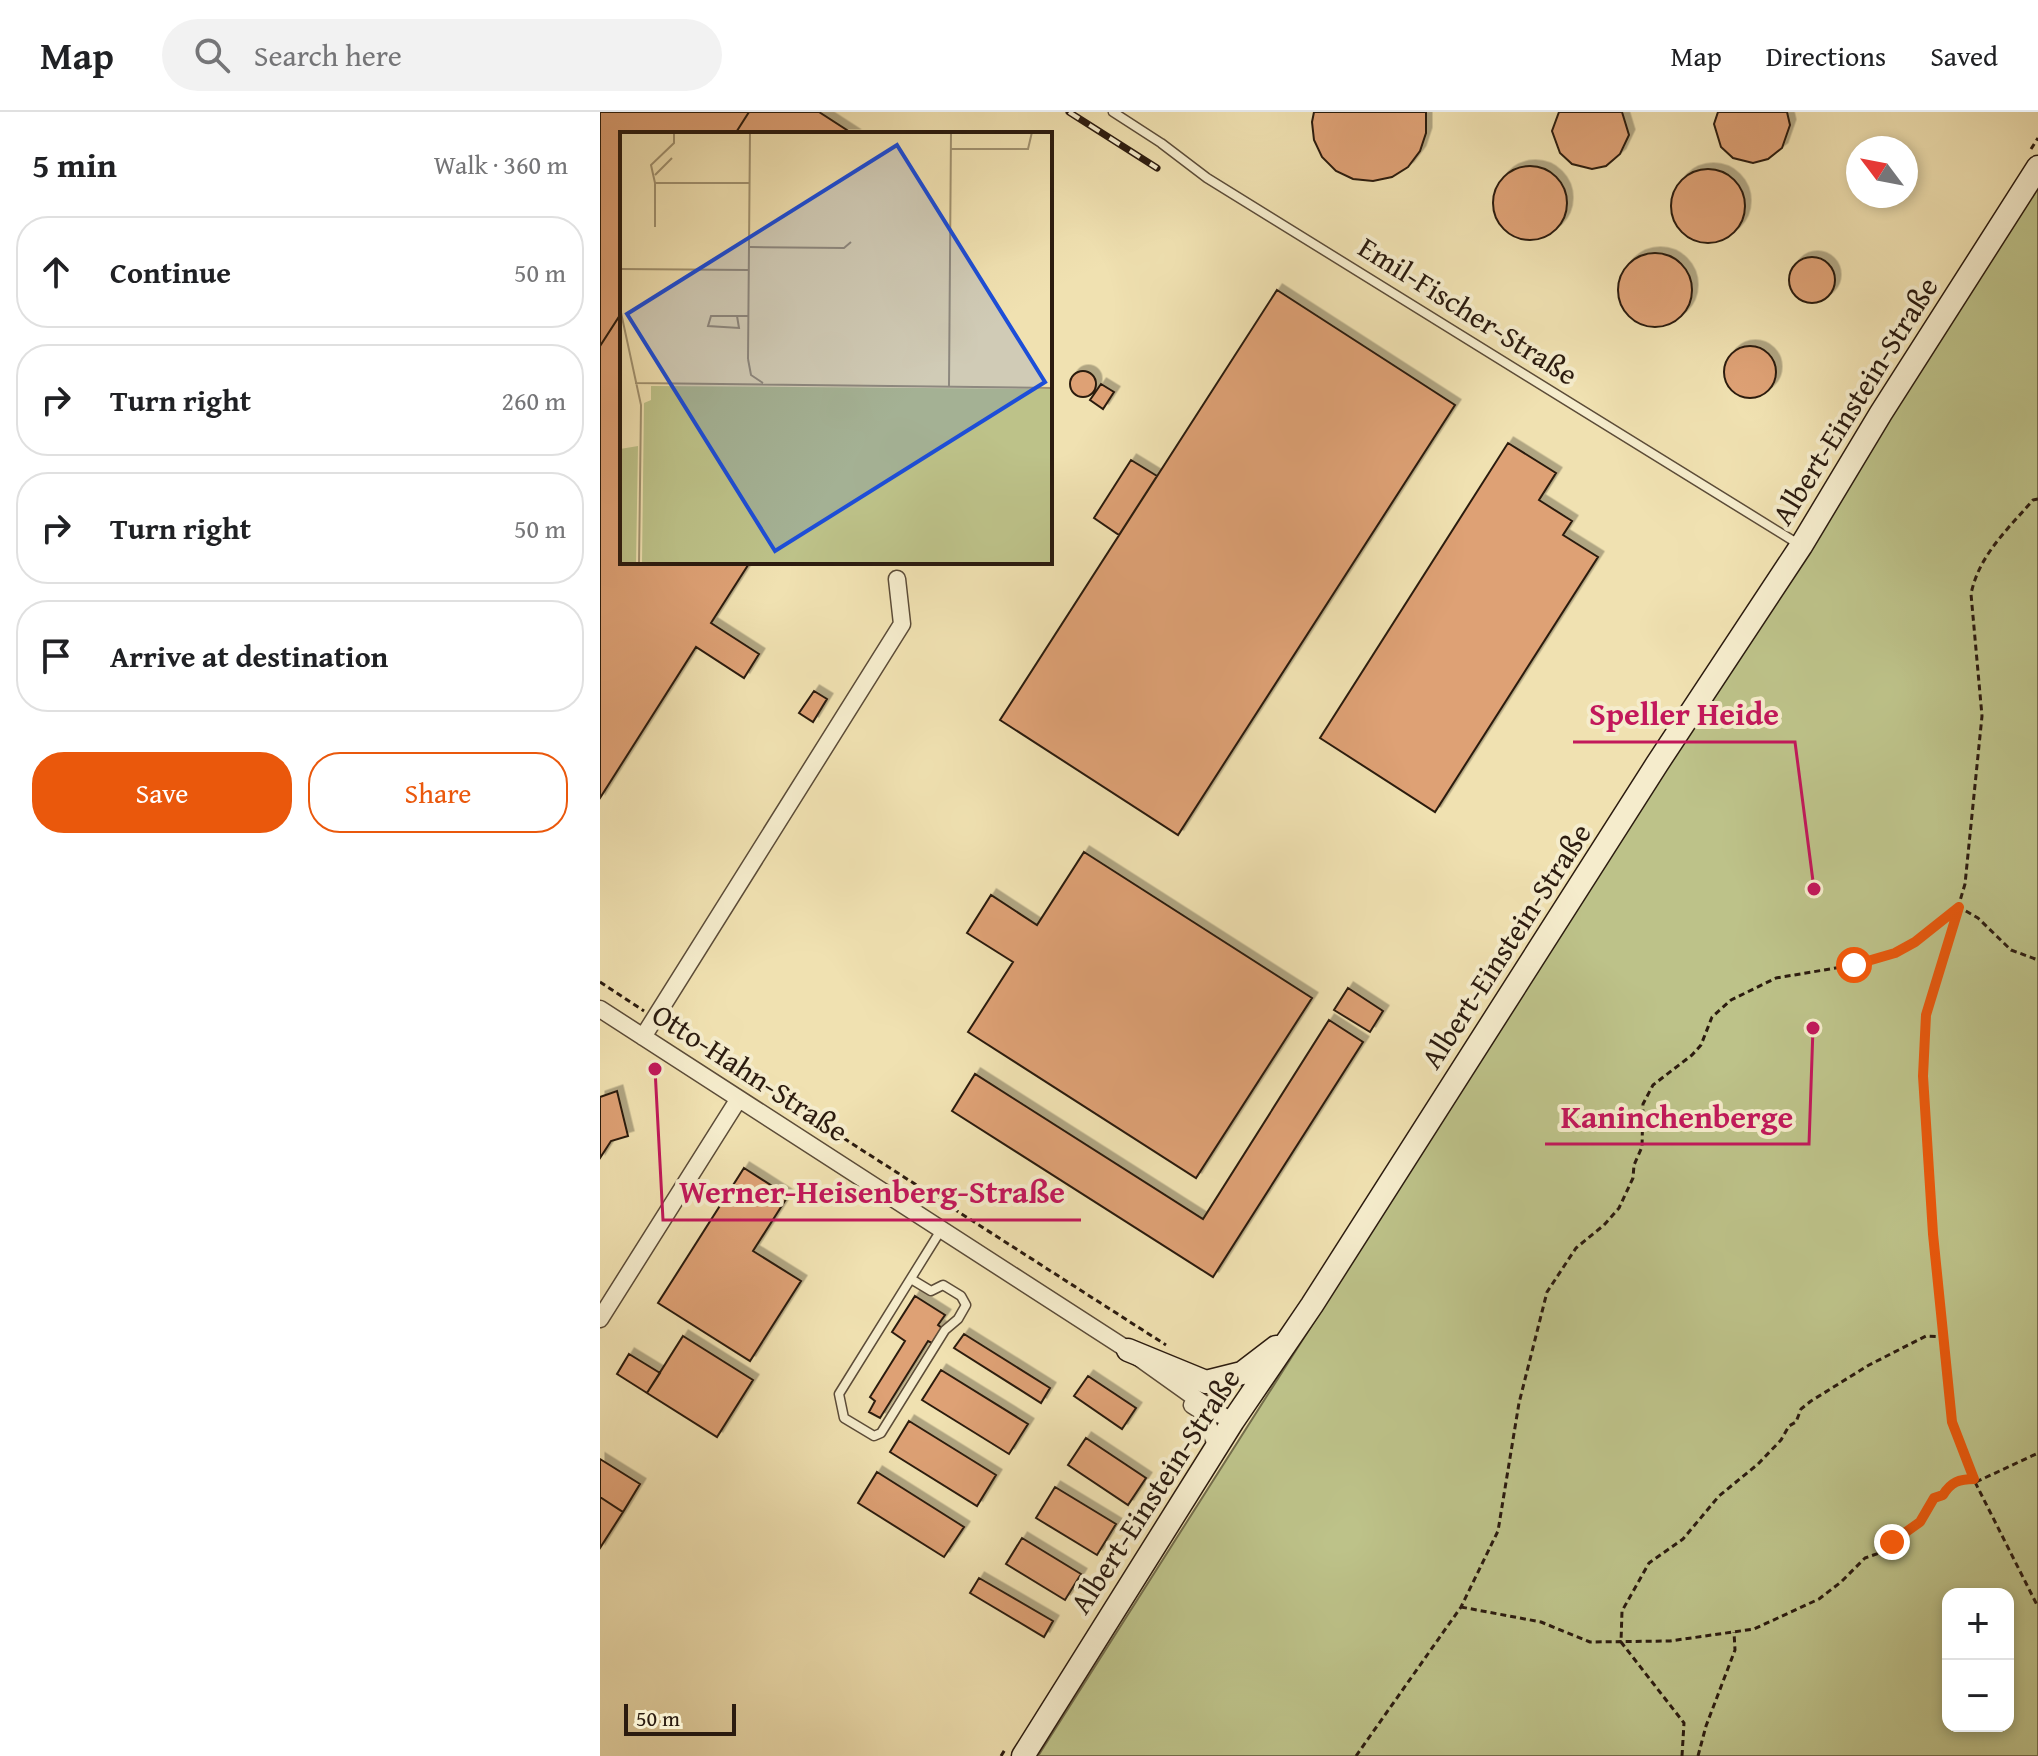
<!DOCTYPE html>
<meta charset="utf-8">
<style>
:root{--surface:#fff;--page:#f2f2f2;--text:#202124;--muted:#757577;--line:#e0e0e0;--accent:#ea580c}
body{margin:0;font-family:"Gentium Book Plus",serif;background:var(--page);color:var(--text)}
.controls{position:absolute;right:24px;bottom:24px;display:grid;overflow:hidden;border-radius:16px;box-shadow:0 4px 12px #0003}
.controls button{width:72px;height:72px;display:grid;place-items:center;padding:0;border:0;border-bottom:2px solid var(--line);background:var(--surface);color:var(--text);font:40px sans-serif}
.compass{position:absolute;left:1246px;top:24px;width:72px;height:72px;border-radius:50%;background:var(--surface);box-shadow:0 4px 12px #0003;rotate:302deg}
.scale{position:absolute;left:24px;bottom:20px;width:112px;box-sizing:border-box;padding-left:8px;border:4px solid #2b1b0f;border-top:0;font-size:22px;line-height:28px;white-space:nowrap;color:#2b1b0f;-webkit-text-stroke:6px #f5eccc;paint-order:stroke}
.stop{position:absolute;width:24px;height:24px;margin:-18px;border:6px solid #ea580c;border-radius:50%;background:#fff}
.stop.end{background:#ea580c;border-color:#fff;box-shadow:0 2px 8px #0008}
.list{margin:0;padding:0;list-style:none}
h2{display:flex;justify-content:space-between;align-items:center;height:104px;margin:0;padding:0 32px;font-size:34px}
h2 small{font-size:26px;font-weight:400;color:var(--muted)}
.list li{display:grid;grid-template-columns:52px 1fr auto;gap:24px;align-items:center;box-sizing:border-box;height:112px;margin:0 16px 16px;padding:0 16px;border:2px solid var(--line);border-radius:32px}
.list b{display:block;font-size:30px;white-space:nowrap}
.list em{font-size:26px;font-style:normal;color:var(--muted)}
.actions{display:flex;gap:16px;padding:24px 32px}
.actions a{flex:1;padding:18px 0;border:2px solid var(--accent);border-radius:32px;text-align:center;font-size:28px;color:var(--accent)}
.actions .main{background:var(--accent);color:#fff}
.icon{flex:none;width:44px;height:44px;fill:none;stroke:currentColor;stroke-width:2;stroke-linecap:round;stroke-linejoin:round}
.map{position:relative;flex:none;width:1438px;height:1644px;overflow:hidden}
header{display:flex;align-items:center;gap:48px;box-sizing:border-box;height:112px;padding:0 40px;background:var(--surface);border-bottom:2px solid var(--line)}
header strong{font-size:38px}
nav{display:flex;gap:44px;margin-inline-start:auto;font-size:28px}
.search{width:560px;height:72px;background:var(--page);display:flex;align-items:center;gap:20px;box-sizing:border-box;padding:0 28px;border-radius:44px;color:var(--muted);font-size:30px}
main{display:flex}
aside{flex:1;background:var(--surface)}
.map>svg:first-child{display:block}
.green{fill:#bdc289;stroke:#746e4c;stroke-width:2;fill-rule:evenodd}
.building{fill:#dea174;stroke:#2b1b0f;stroke-width:2;filter:url(#shadow)}
.lines{fill:none;stroke-linecap:round;stroke-linejoin:round}
.service-casing{stroke:#5c4c38;stroke-width:11}
.minor-casing{stroke:#5c4c38;stroke-width:19}
.secondary-casing{stroke:#2b1b0f;stroke-width:25}
.path{stroke:#2b1b0f;stroke-width:3;stroke-dasharray:6 4;stroke-linecap:butt}
.service{stroke:#f5eccc;stroke-width:8}
.minor{stroke:#f5eccc;stroke-width:16}
.secondary{stroke:#f5eccc;stroke-width:22}
.rail-casing{stroke:#2b1b0f;stroke-width:7}
.rail{stroke:#f5eccc;stroke-width:4;stroke-dasharray:12;stroke-linecap:butt}
.route{stroke:#ea580c;stroke-width:10}
.labels{text-anchor:middle;stroke-width:8;stroke-linejoin:round;paint-order:stroke}
.street-label{font-size:30px;fill:#2b1b0f;stroke:#f5eccc}
.inset-road{fill:none;stroke:#a19270;stroke-width:2}
.view{fill:#1d4ed8;fill-opacity:0.15;stroke:#1d4ed8;stroke-width:4}
.inset-edge{fill:none;stroke:#2b1b0f;stroke-width:4}
.leader{fill:none;stroke:#c2185b;stroke-width:3}
.callout-dot{fill:#c2185b;stroke:#f5eccc;stroke-width:3}
.callout-label{font-size:32px;text-anchor:middle;font-weight:bold;fill:#c2185b;stroke:#f5eccc;stroke-width:8;stroke-linejoin:round;paint-order:stroke}
</style>
<header>
<strong>Map</strong>
<div class="search"><svg class="icon" aria-label="search" viewBox="0 0 24 24"><circle cx="10" cy="10" r="6"/><path d="M15 15l6 6"/></svg>Search here</div>
<nav><a>Map</a><a>Directions</a><a>Saved</a></nav>
</header>
<main>
<aside>
<h2>5 min<small>Walk · 360 m</small></h2>
<ul class="list">
<li><svg class="icon" aria-label="ahead" viewBox="0 0 24 24"><path d="M12 20V5M6 11l6-6 6 6"/></svg><div><b>Continue</b></div><em>50 m</em></li>
<li><svg class="icon" aria-label="right" viewBox="0 0 24 24"><path d="M7 20v-9h11M14 6l5 5-5 5"/></svg><div><b>Turn right</b></div><em>260 m</em></li>
<li><svg class="icon" aria-label="right" viewBox="0 0 24 24"><path d="M7 20v-9h11M14 6l5 5-5 5"/></svg><div><b>Turn right</b></div><em>50 m</em></li>
<li><svg class="icon" aria-label="arrive" viewBox="0 0 24 24"><path d="M6 21V4h12l-3 4 3 4H6"/></svg><div><b>Arrive at destination</b></div></li>
</ul>
<div class="actions"><a class="main">Save</a><a>Share</a></div>
</aside>
<div class="map">
<svg width="1438" height="1644" viewBox="0 0 1438 1644">
<defs>
<filter id="shadow"><feDropShadow dx="5.5" dy="-5.5" stdDeviation="0" flood-color="#0004"/></filter>
</defs>
<rect width="100%" height="100%" fill="#f0e1b1"/>
<filter id="stains"><feTurbulence type="fractalNoise" baseFrequency=".0025" numOctaves="4"/><feColorMatrix values="0 0 0 0 .2 0 0 0 0 .09 0 0 0 0 .02 0 0 0 .5 -.17"/></filter>
<radialGradient id="worn" r=".72"><stop offset=".6" stop-color="#630" stop-opacity="0"/><stop offset="1" stop-color="#630" stop-opacity=".3"/></radialGradient>
<path class="green" d="M1438,71V1644H438ZM1348,1482H1408V1614H1348Z"/>
<path class="building" d="M0,0H149L135,22H22V200L0,234Z
M149,0H219L253,22H135Z
M714,0H826V21L820,39L808,55L792,65L773,69L753,67L736,59L722,45L714,28L712,10Z
M959,0H1022L1029,23L1020,42L1006,54L992,57L972,52L960,41L952,19Z
M1118,0H1187L1190,13L1182,36L1168,47L1153,51L1133,46L1121,35L1114,12Z
M893 91a37 37 0 1 1 74 0a37 37 0 1 1-74 0Z
M1071 94a37 37 0 1 1 74 0a37 37 0 1 1-74 0Z
M1018 178a37 37 0 1 1 74 0a37 37 0 1 1-74 0Z
M1189 168a23 23 0 1 1 46 0a23 23 0 1 1-46 0Z
M677,178L855,293L578,723L400,608Z
M22,200V450H150L111,511L159,542L144,566L96,535L0,686V234Z
M1124 260a26 26 0 1 1 52 0a26 26 0 1 1-52 0Z
M470 272a13 13 0 1 1 26 0a13 13 0 1 1-26 0Z
M501,272L514,280L503,297L490,288Z
M908,331L956,361L939,388L972,409L963,423L998,445L835,700L720,626Z
M531,348L557,364L519,423L494,406Z
M214,579L227,587L213,610L199,601Z
M484,740L712,886L596,1066L368,920L413,850L367,821L391,783L437,813Z
M748,876L783,899L770,920L734,898Z
M729,908L763,930L613,1165L352,999L375,962L603,1107Z
M17,979L28,1024L11,1029L0,1046V985Z
M144,1056L188,1084L153,1139L201,1169L150,1249L58,1191Z
M315,1184L345,1203L338,1213L342,1216L332,1231L328,1229L280,1306L269,1300L275,1289L270,1285L305,1229L292,1220Z
M364,1222L450,1276L441,1291L354,1236Z
M83,1224L153,1268L117,1325L47,1281Z
M29,1242L60,1261L47,1281L17,1262Z
M341,1258L428,1312L409,1342L322,1288Z
M488,1264L536,1296L522,1317L474,1284Z
M309,1309L396,1363L377,1394L290,1340Z
M486,1326L546,1366L528,1393L468,1353Z
M0,1347L40,1372L23,1400L0,1385Z
M277,1360L364,1415L344,1445L258,1391Z
M455,1375L516,1412L497,1443L436,1406Z
M0,1385L23,1400L0,1436Z
M422,1426L481,1462L465,1488L406,1452Z
M379,1466L453,1509L444,1525L370,1481Z"/>
<g class="lines">
<defs>
<path id="service" d="M513,0L561,31L607,66L1200,433
M311,1167L331,1179L343,1173L361,1184L366,1193L358,1207L345,1218L281,1321L274,1324L244,1306L239,1282L341,1118"/>
<path id="minor" d="M0,897L528,1238L615,1300L633,1309
M43,925L302,512L297,467
M0,1207L138,988
M592,1293L603,1300L617,1335"/>
<path id="secondary" d="M528,1238L606,1270L642,1261L676,1235
M423,1644L633,1309L712,1193L1057,652L1201,434L1281,301L1438,55"/>
</defs>
<use href="#service" class="service-casing"/>
<use href="#minor" class="minor-casing"/>
<use href="#secondary" class="secondary-casing"/>
<path class="path" d="M1431,37L1438,26
M1438,387L1433,388C1408,417 1379,443 1371,482L1382,604L1365,772L1326,903L1323,964L1333,1122L1352,1310L1375,1370L1438,1495
M0,870L44,899
M67,913L566,1233
M1376,1370L1438,1341
M861,1495L941,1510L990,1530L1070,1529L1154,1517L1219,1487L1241,1470L1265,1446L1285,1439L1292,1430L1320,1410L1334,1386L1343,1383C1351,1370 1359,1367 1374,1367
M401,1644L406,1636
M756,1644L861,1495L898,1419L919,1291L947,1180L976,1136L1004,1113L1019,1096L1033,1066L1034,1053L1042,1035L1043,992L1053,973L1092,943L1101,933L1112,905L1131,888L1176,866L1254,853L1295,841L1315,830L1359,795L1378,806L1411,838L1438,848
M1082,1644L1084,1611L1021,1530L1022,1499L1049,1451L1083,1427L1119,1384L1158,1352L1181,1328L1189,1314L1196,1310L1201,1297L1211,1289L1269,1253L1326,1224L1343,1225
M1098,1644L1106,1614L1135,1538L1134,1520"/>
<use href="#service" class="service"/>
<use href="#minor" class="minor"/>
<use href="#secondary" class="secondary"/>
<defs>
<path id="rail" d="M469,0L557,56"/>
</defs>
<use href="#rail" class="rail-casing"/>
<use href="#rail" class="rail"/>
</g>
<g class="lines">
<path class="route" d="M1254,853L1295,841L1315,830L1359,795L1326,903L1323,964L1333,1122L1352,1310L1374,1367C1359,1367 1351,1370 1343,1383L1334,1386L1320,1410L1292,1430"/>
</g>
<g class="labels">
<g class="street-label">
<text transform="translate(868 199) rotate(32)" y="10">Emil-Fischer-Straße</text>
<text transform="translate(1255 289) rotate(-58)" y="10">Albert-Einstein-Straße</text>
<text transform="translate(906 834) rotate(-57)" y="10">Albert-Einstein-Straße</text>
<text transform="translate(150 961) rotate(33)" y="10">Otto-Hahn-Straße</text>
<text transform="translate(555 1379) rotate(-57)" y="10">Albert-Einstein-Straße</text>
</g>
</g>
<g transform="translate(20 20)">
<rect width="432" height="432" fill="#f0e1b1"/>
<path d="M31,254L432,257V432H22L24,271L31,268ZM18,314L16,432H0V317Z" fill="#bdc289"/>
<path class="inset-road" d="M331,17H408L412,0M35,43L52,26M35,51L31,33L54,11V0M35,95V51H130M130,115L224,116L231,110M0,137L129,138M0,176L21,273L19,432M117,184L119,196L88,194L91,184H129M128,227L130,0M128,227L131,243L143,251M15,251L432,256M329,254L331,0"/>
<path class="view" d="M277,13L425,250L155,419L7,182Z"/>
<rect width="432" height="432" class="inset-edge"/>
</g>
<path class="leader" d="M1214 777L1195 630H973M1213 916L1209 1032H945M55 957L63 1108H481"/>
<g class="callout-dot">
<circle cx="1214" cy="777" r="8"/>
<circle cx="1213" cy="916" r="8"/>
<circle cx="55" cy="957" r="8"/>
</g>
<g class="callout-label">
<text x="1084" y="613">Speller Heide</text>
<text x="1077" y="1016">Kaninchenberge</text>
<text x="272" y="1091">Werner-Heisenberg-Straße</text>
</g>
<rect width="100%" height="100%" filter="url(#stains)"/>
<rect width="100%" height="100%" fill="url(#worn)"/>
</svg>
<div class="controls">
<button>+</button>
<button>−</button>
</div>
<svg class="compass" viewBox="-18 -18 36 36"><path d="M0-13l5 13h-10z" fill="#e53935"/><path d="M0 13l5-13h-10z" fill="#757577"/></svg>
<div class="scale">50 m</div>
<div class="stop" style="left:1254px;top:853px"></div>
<div class="stop end" style="left:1292px;top:1430px"></div>
</div>
</main>
